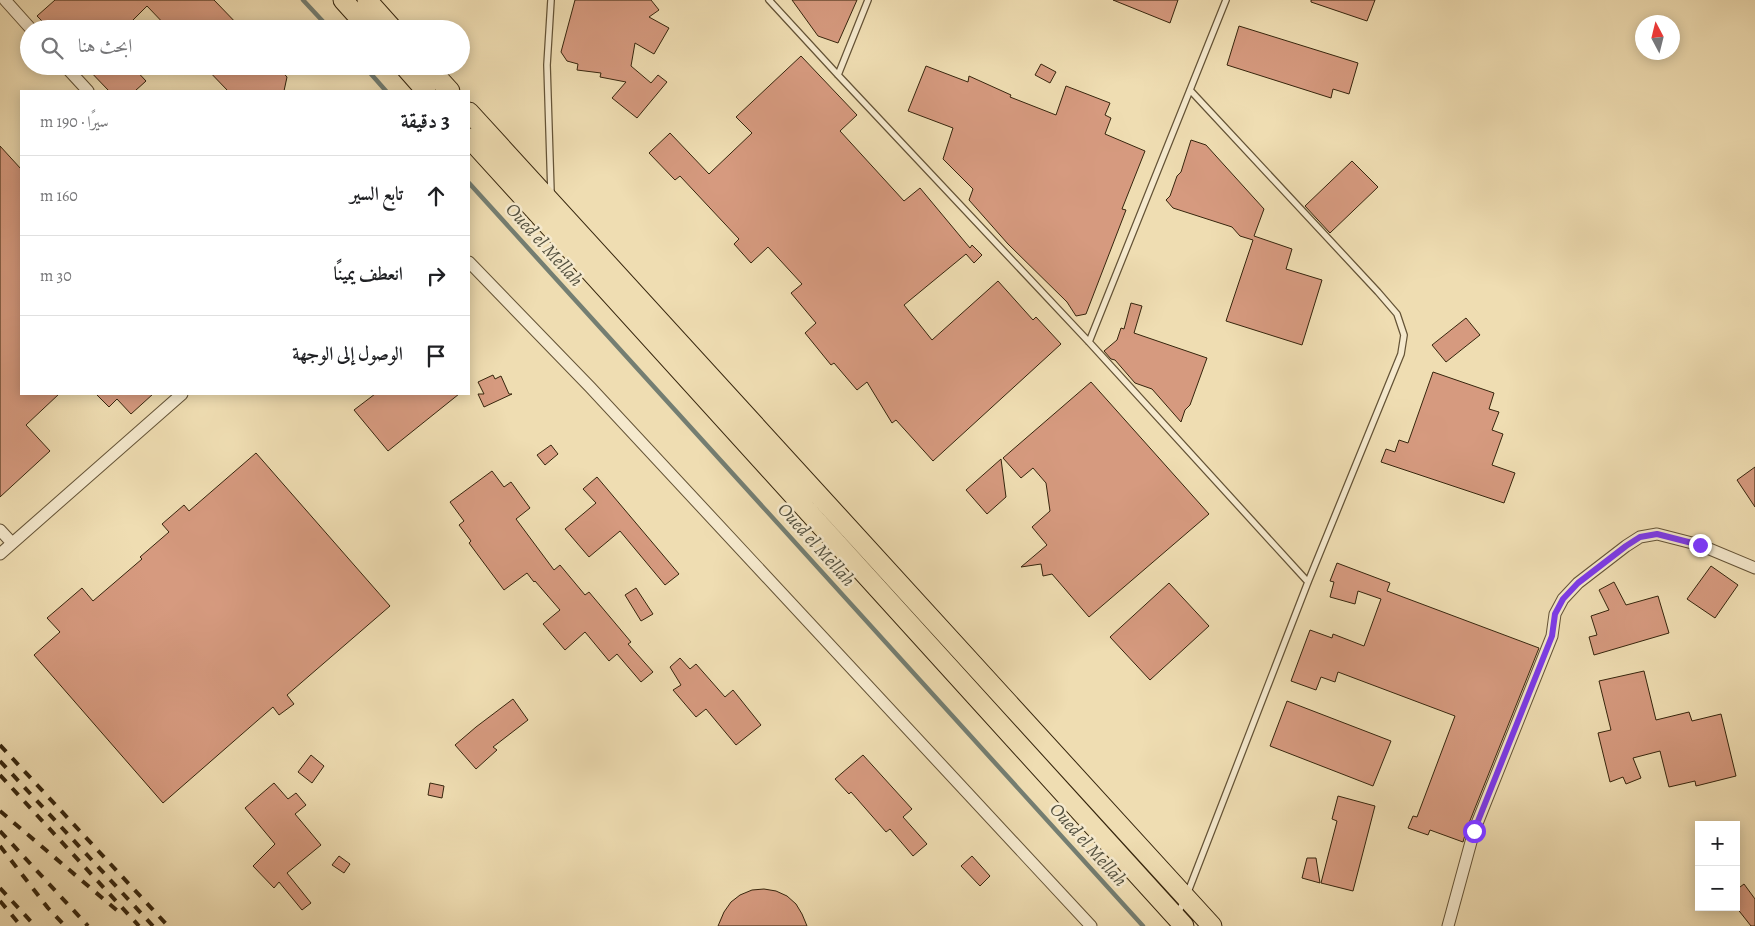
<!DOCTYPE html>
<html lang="ar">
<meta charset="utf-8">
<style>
:root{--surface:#fff;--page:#f2f2f2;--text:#202124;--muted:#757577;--line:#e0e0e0}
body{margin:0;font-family:Alegreya,Amiri,serif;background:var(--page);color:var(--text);direction:rtl}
.controls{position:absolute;right:15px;bottom:15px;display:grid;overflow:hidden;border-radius:0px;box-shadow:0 2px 12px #0003}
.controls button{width:45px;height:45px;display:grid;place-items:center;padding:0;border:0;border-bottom:1px solid var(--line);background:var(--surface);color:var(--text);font:25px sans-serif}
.compass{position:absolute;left:1635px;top:15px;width:45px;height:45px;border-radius:50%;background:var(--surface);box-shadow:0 2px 12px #0003;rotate:353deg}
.stop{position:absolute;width:15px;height:15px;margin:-11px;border:4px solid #7c3aed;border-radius:50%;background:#fff}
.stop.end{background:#7c3aed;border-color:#fff;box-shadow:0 1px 5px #0008}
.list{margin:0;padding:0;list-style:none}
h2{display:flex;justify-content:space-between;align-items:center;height:65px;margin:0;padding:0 20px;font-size:21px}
h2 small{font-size:16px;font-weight:400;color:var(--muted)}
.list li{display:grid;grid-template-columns:32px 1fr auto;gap:15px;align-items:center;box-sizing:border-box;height:80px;padding:0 20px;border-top:1px solid var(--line)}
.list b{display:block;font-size:19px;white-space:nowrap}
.list em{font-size:16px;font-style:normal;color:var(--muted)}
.icon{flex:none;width:28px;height:28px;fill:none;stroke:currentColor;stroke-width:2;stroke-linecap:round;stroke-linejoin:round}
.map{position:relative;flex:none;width:1755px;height:926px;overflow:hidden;direction:ltr}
.search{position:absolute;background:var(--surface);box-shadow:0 2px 12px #0003;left:20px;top:20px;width:450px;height:55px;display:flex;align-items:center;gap:12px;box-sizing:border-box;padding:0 18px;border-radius:28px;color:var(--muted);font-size:19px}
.panel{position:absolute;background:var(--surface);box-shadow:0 2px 12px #0003;left:20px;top:90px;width:450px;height:305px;border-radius:0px;direction:rtl}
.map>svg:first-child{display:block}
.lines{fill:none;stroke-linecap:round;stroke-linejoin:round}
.stream{stroke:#747e72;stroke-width:4.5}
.building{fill:#d69a7f;stroke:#36250d}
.service-casing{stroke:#645336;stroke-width:8}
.minor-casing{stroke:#645336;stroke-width:13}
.primary-casing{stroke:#36250d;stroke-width:21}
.service{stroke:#f5e9cd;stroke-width:5.5}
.minor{stroke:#f5e9cd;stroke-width:11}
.primary{stroke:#efddb2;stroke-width:19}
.rail{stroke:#36250d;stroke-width:4;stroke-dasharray:9 9;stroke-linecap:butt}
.route{stroke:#7c3aed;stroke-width:6}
.labels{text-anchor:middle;stroke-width:5;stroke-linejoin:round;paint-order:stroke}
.water-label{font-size:19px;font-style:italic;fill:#555240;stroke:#f5e9cd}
</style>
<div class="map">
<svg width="1755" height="926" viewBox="0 0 1755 926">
<rect width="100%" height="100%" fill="#efddb2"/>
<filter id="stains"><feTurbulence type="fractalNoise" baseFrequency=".004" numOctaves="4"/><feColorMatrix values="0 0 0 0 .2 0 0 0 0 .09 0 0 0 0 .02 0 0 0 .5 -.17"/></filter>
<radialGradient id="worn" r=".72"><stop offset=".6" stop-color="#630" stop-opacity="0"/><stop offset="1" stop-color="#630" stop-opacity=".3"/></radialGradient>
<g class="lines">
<path class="stream" d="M303,0L330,29
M364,66L386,91
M469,183L1143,926"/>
</g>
<path class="building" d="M55,0H214L242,29H169L147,6L124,29H50L37,16Z
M575,0H651L659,10L649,17L669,28L654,54L635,43L631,66L651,83L658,75L667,82L637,118L612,98L626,82L600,77L601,73L577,70L578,64L567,61L561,52Z
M792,0H857L838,43L818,36Z
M1113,0H1178L1170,23Z
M1311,0H1375L1367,21L1311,2Z
M1239,26L1358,63L1349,94L1333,89L1331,98L1227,65Z
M801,56L857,115L840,131L904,201L920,188L970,248L972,245L982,255L974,263L966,254L904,305L932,340L998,281L1033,320L1036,317L1061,344L933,461L896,420L892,423L867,382L857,390L834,363L831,365L805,333L816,323L791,293L802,284L768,247L751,263L734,244L739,239L680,176L675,180L649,153L670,133L709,174L752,133L736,117Z
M1041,64L1056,72L1050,83L1035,75Z
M85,66H132L146,81L135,91H109Z
M204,66H277L287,77L284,91H228Z
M926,66L968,82L969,76L1011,95L1010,97L1056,115L1066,86L1110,103L1105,115L1111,118L1105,134L1145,151L1122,209L1126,210L1086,314L1076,316L1067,302L1008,244L969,200L973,189L943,159L953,128L908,111Z
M1191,140L1206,145L1264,209L1254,236L1292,249L1286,269L1322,280L1302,345L1226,321L1253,240L1240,236L1232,227L1173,208L1166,200L1170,196L1177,176L1181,172Z
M0,146L21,169V394H59L26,425L50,451L0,497Z
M1352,161L1378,187L1330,233L1305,206Z
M1131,303L1142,306L1134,333L1207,358L1190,405L1185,410L1181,422L1152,389L1135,383L1115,360L1111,359L1104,351L1117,340L1121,328L1124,329Z
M1466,318L1480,335L1446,362L1432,345Z
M1433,372L1494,393L1489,409L1499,412L1492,430L1503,434L1492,465L1515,473L1504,503L1381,462L1386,449L1395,452L1399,440L1408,443Z
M493,375L495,379L501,376L509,394H512L484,407L478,394H484L478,382Z
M1091,382L1209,514L1089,617L1052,574L1043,576L1041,564L1021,567L1047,545L1032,527L1050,511L1046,483L1033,468L1021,478L1003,458Z
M96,394H153L131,414L117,399L109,407Z
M375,394H459L388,451L354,410Z
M551,445L558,454L545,465L537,455Z
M256,453L390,606L287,695L294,704L279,715L273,707L163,803L34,655L60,632L47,618L82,588L93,601L142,559L140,557L169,532L162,524L184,505L189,511Z
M1001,459L1006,497L987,514L966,490Z
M1755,467V507L1737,480Z
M492,471L504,487L511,482L530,508L516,519L554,570L560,565L585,595L589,592L631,642L628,644L653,672L641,682L617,654L609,661L585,632L565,650L543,624L560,610L535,581L534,582L527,573L504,590L469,543L471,541L459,525L464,521L450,502Z
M597,477L679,574L665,585L620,531L589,557L565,529L596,503L583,489Z
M1337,563L1390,583L1387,591L1539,648L1467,828L1463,842L1430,830L1428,835L1408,828L1413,816L1417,817L1455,716L1338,672L1335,682L1321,677L1316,690L1291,681L1310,630L1332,638L1333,634L1364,646L1381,599L1358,591L1355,604L1330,597L1334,582L1330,581Z
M1711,566L1738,585L1715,618L1687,599Z
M1614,582L1626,605L1658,596L1669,633L1594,655L1589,637L1597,635L1591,616L1609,610L1599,590Z
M1169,583L1209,626L1150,680L1110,637Z
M636,588L653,614L641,621L625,595Z
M680,658L690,669L696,664L725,697L733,690L761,725L736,745L706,709L696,717L673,690L681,685L670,667Z
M1644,671L1656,720L1689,712L1692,721L1721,714L1736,776L1696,786L1695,781L1669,787L1660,751L1633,758L1641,778L1626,784L1623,777L1610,782L1598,733L1611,730L1599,681Z
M513,699L528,720L493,747L497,750L476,769L455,745L476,727Z
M1287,701L1391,741L1373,786L1270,746Z
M311,755L324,766L312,783L298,772Z
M863,755L912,809L903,817L927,844L913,856L890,829L886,832L851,792L849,794L835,779Z
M274,783L288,799L296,793L306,805L295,814L321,845L287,873L311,903L302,910L279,882L274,888L253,866L275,844L245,808Z
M430,783L444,786L442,798L428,795Z
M1338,796L1375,806L1353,891L1321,883L1337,821L1332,819Z
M339,856L350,864L344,873L332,865Z
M972,856L990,876L980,886L961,866Z
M1307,858H1316L1320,883L1302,878Z
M1744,884L1755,899V926H1751L1736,907V890Z
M764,889L776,891L787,896L796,904L802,914L807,926H718L724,912L731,902L740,895L752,890Z"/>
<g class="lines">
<defs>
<path id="service" d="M769,0L838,75L1089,342L1308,582
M838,75L868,0
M551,193L547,65L551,0
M1089,342L1226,0
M1177,915L1186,897L1308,582L1401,354L1404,335L1397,314L1378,292L1190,90"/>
<path id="minor" d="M5,0L31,29
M65,66L88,91
M469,262L590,387L1091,926
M0,530L12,543
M0,554L182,394
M1448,926L1474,831L1552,636L1555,614L1563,599L1578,583L1626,546L1640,537L1657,534L1700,545L1755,568"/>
<path id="primary" d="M343,0L369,29
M367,0L393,29
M404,66L426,91
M427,66L450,91
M469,112L1212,926
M469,138L1184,926"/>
</defs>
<use href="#service" class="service-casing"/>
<use href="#minor" class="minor-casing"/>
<use href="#primary" class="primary-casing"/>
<use href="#service" class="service"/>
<use href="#minor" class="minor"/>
<use href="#primary" class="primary"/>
<path class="rail" d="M0,745L168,926
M0,761L153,926
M0,775L139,926
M0,811L120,913
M0,831L88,926
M0,846L48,908L65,926
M0,888L35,926
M0,901L21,926"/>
</g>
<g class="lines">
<path class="route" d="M1474,831L1552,636L1555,614L1563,599L1578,583L1626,546L1640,537L1657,534L1700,545"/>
</g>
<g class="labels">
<g class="water-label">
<text transform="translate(545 244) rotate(48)" y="7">Oued el Mellah</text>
<text transform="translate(817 544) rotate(48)" y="7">Oued el Mellah</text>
<text transform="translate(1089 844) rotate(48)" y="7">Oued el Mellah</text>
</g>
</g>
<rect width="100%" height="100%" filter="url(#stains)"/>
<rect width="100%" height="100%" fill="url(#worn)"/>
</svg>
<div class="controls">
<button>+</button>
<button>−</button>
</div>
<svg class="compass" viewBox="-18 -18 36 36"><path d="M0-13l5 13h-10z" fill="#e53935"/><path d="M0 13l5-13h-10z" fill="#757577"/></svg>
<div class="stop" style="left:1474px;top:831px"></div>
<div class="stop end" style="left:1700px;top:545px"></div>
<div class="search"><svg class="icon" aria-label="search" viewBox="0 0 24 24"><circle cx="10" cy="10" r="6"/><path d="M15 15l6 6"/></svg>ابحث هنا</div>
<section class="panel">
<h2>3 دقيقة<small>سيرًا · 190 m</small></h2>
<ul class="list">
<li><svg class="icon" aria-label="ahead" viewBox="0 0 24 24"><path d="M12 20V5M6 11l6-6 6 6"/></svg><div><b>تابع السير</b></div><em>160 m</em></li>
<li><svg class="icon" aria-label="right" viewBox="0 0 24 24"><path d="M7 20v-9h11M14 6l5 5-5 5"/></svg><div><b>انعطف يمينًا</b></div><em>30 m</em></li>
<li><svg class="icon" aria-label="arrive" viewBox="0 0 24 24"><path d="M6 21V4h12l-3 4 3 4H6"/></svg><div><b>الوصول إلى الوجهة</b></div></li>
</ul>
</section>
</div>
